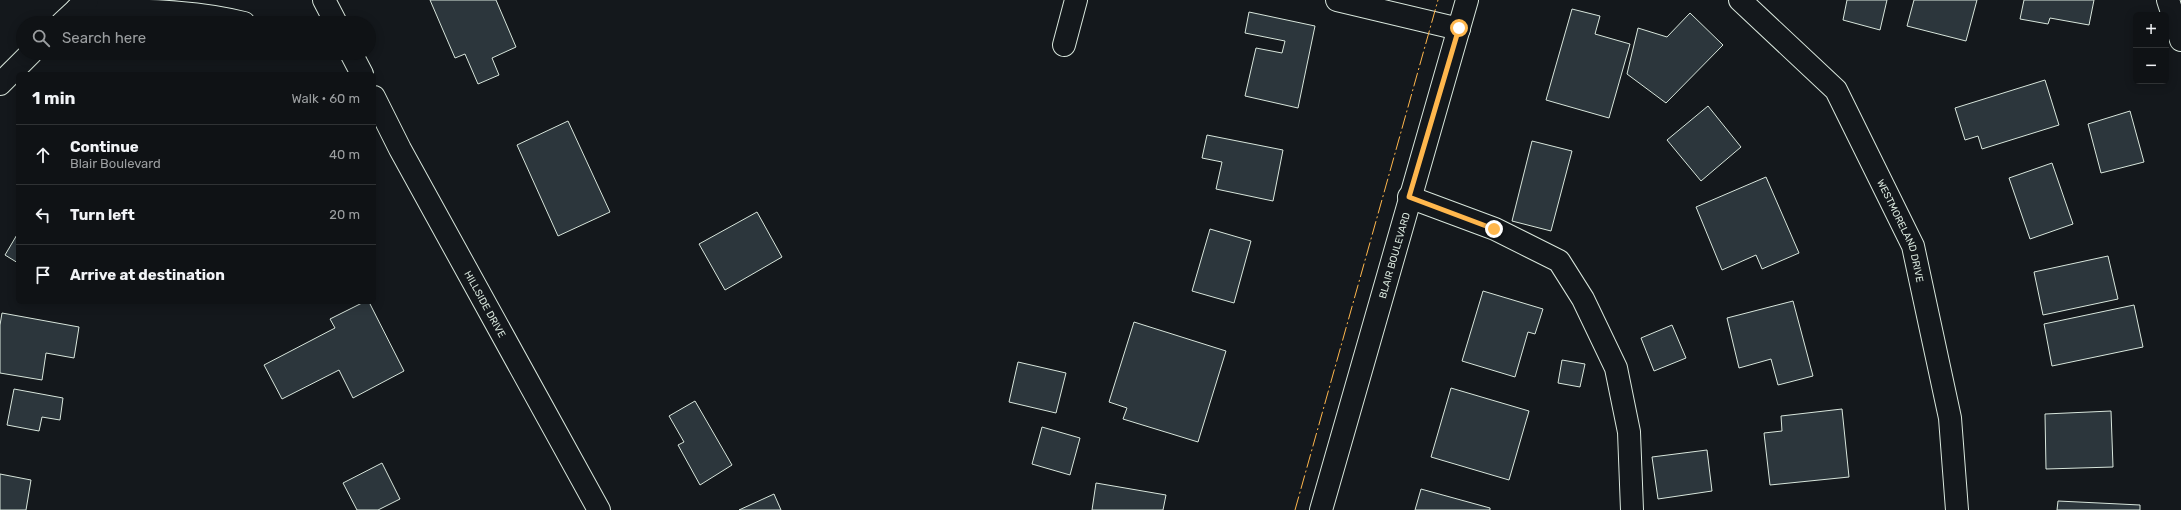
<!DOCTYPE html>
<meta charset="utf-8">
<style>
:root{--surface:#0f1215;--page:#1d2022;--text:#f1f3f6;--muted:#9b9ea0;--line:#2f3234}
body{margin:0;font-family:Rubik,sans-serif;background:var(--page);color:var(--text)}
.controls{position:absolute;right:12px;top:12px;display:grid;overflow:hidden;border-radius:6px;box-shadow:0 2px 10px #0003}
.controls button{width:36px;height:36px;display:grid;place-items:center;padding:0;border:0;border-bottom:1px solid var(--line);background:var(--surface);color:var(--text);font:20px sans-serif}
.stop{position:absolute;width:12px;height:12px;margin:-9px;border:3px solid #ffb74d;border-radius:50%;background:#fff}
.stop.end{background:#ffb74d;border-color:#fff;box-shadow:0 1px 4px #0008}
.list{margin:0;padding:0;list-style:none}
h2{display:flex;justify-content:space-between;align-items:center;height:52px;margin:0;padding:0 16px;font-size:17px}
h2 small{font-size:13px;font-weight:400;color:var(--muted)}
.list li{display:grid;grid-template-columns:26px 1fr auto;gap:12px;align-items:center;box-sizing:border-box;height:60px;padding:0 16px;border-top:1px solid var(--line)}
.list b{display:block;font-size:15px;white-space:nowrap}
.list p{margin:0;font-size:13px;white-space:nowrap;color:var(--muted)}
.list em{font-size:13px;font-style:normal;color:var(--muted)}
.icon{flex:none;width:22px;height:22px;fill:none;stroke:currentColor;stroke-width:2;stroke-linecap:round;stroke-linejoin:round}
.map{position:relative;flex:none;width:2181px;height:510px;overflow:hidden}
.search{position:absolute;background:var(--surface);box-shadow:0 2px 10px #0003;left:16px;top:16px;width:360px;height:44px;display:flex;align-items:center;gap:10px;box-sizing:border-box;padding:0 14px;border-radius:22px;color:var(--muted);font-size:15px}
.panel{position:absolute;background:var(--surface);box-shadow:0 2px 10px #0003;left:16px;top:72px;width:360px;height:232px;border-radius:6px}
.map>svg:first-child{display:block}
.building{fill:#2c363c;stroke:#d8e6dc}
.lines{fill:none;stroke-linecap:round;stroke-linejoin:round}
.minor-casing{stroke:#d8e6dc;stroke-width:24}
.minor{stroke:#14181c;stroke-width:22}
.power{stroke:#ffb74d;stroke-width:1;stroke-dasharray:14 3 2 3;stroke-linecap:butt}
.route{stroke:#ffb74d;stroke-width:5}
.labels{text-anchor:middle;stroke-width:3;stroke-linejoin:round;paint-order:stroke}
.street-label{font-size:10px;fill:#d8e6dc;stroke:#14181c}
</style>
<div class="map">
<svg width="2181" height="510" viewBox="0 0 2181 510">
<rect width="100%" height="100%" fill="#14181c"/>
<path class="building" d="M430,0H496L516,47L492,58L499,75L478,84L465,54L455,58Z
M1847,0H1887L1880,30L1843,20Z
M1914,0H1977L1966,41L1907,26Z
M2024,0H2094L2089,25L2050,18L2048,24L2020,19Z
M1572,9L1600,16L1595,34L1630,44L1609,118L1546,100Z
M1249,12L1315,26L1298,108L1245,96L1256,48L1282,53L1285,41L1245,33Z
M1690,13L1723,45L1666,103L1627,74L1638,28L1667,37Z
M2045,80L2059,125L1982,149L1978,136L1965,140L1955,108Z
M1708,106L1741,147L1701,181L1667,140Z
M2130,111L2144,162L2101,173L2088,124Z
M568,121L610,212L558,236L517,145Z
M1207,135L1283,150L1273,201L1216,189L1222,162L1202,158Z
M1532,141L1572,151L1551,231L1512,221Z
M2052,163L2073,224L2030,239L2009,178Z
M1766,177L1799,253L1762,269L1756,255L1722,270L1696,207Z
M757,212L782,257L725,290L699,244Z
M1210,229L1251,241L1234,303L1192,291Z
M18,233V263L5,255Z
M2108,256L2118,299L2043,315L2034,272Z
M1483,291L1543,309L1535,334L1528,332L1515,377L1462,361Z
M1793,301L1813,376L1778,385L1771,359L1739,368L1727,318Z
M364,302H369L404,371L353,398L339,370L282,399L264,365L335,328L330,319Z
M2134,305L2143,347L2052,366L2044,324Z
M2,313L79,327L74,358L46,353L42,380L0,373V325Z
M1134,322L1226,351L1198,442L1123,419L1127,408L1109,402Z
M1672,325L1686,358L1654,371L1641,338Z
M1562,360L1585,364L1580,387L1558,383Z
M1018,362L1066,373L1056,413L1009,402Z
M1451,388L1529,411L1509,480L1431,457Z
M14,389L63,398L60,420L42,417L39,431L7,425Z
M695,401L732,465L700,485L678,445L684,442L669,416Z
M1842,409L1849,477L1770,485L1764,433L1782,431L1781,416Z
M2111,411L2113,467L2046,469L2045,414Z
M1042,427L1080,438L1070,475L1032,464Z
M1707,450L1712,491L1658,499L1652,457Z
M382,463L400,499L378,510H357L343,483Z
M0,474L31,480L26,510H0Z
M1096,483L1166,495L1163,510H1092Z
M1421,489L1490,508V510H1415Z
M774,494L781,510H739Z
M2058,501L2140,505V510H2057Z"/>
<g class="lines">
<defs>
<g id="minor">
<path d="M324,0L336,23"/>
<path d="M1337,0L1459,29"/>
<path id="s1" d="M1740,0L1836,90L1913,246L1950,418L1957,510"/>
<path d="M2168,0L2181,40"/>
<path d="M77,9C133,11 190,9 244,23"/>
<path d="M62,23L87,0"/>
<path d="M1064,45L1076,0"/>
<path d="M351,53L362,74"/>
<path d="M0,84L31,53"/>
<path id="s2" d="M374,97L400,149L599,510"/>
<path d="M1409,197L1495,229L1559,261L1583,299L1616,368L1629,432L1632,510"/>
<path id="s3" d="M1321,510L1467,0"/>
</g>
</defs>
<use href="#minor" class="minor-casing"/>
<use href="#minor" class="minor"/>
<path class="power" d="M1295,510L1438,0"/>
</g>
<g class="lines">
<path class="route" d="M1459,28L1409,197L1494,229"/>
</g>
<g class="labels">
<g class="street-label">
<text dy="4" stroke="none"><textPath href="#s1" startOffset="287">WESTMORELAND DRIVE</textPath></text>
<text dy="4" stroke="none"><textPath href="#s3" startOffset="265">BLAIR BOULEVARD</textPath></text>
<text dy="4" stroke="none"><textPath href="#s2" startOffset="235">HILLSIDE DRIVE</textPath></text>
</g>
</g>
</svg>
<div class="controls">
<button>+</button>
<button>−</button>
</div>
<div class="stop" style="left:1459px;top:28px"></div>
<div class="stop end" style="left:1494px;top:229px"></div>
<div class="search"><svg class="icon" aria-label="search" viewBox="0 0 24 24"><circle cx="10" cy="10" r="6"/><path d="M15 15l6 6"/></svg>Search here</div>
<section class="panel">
<h2>1 min<small>Walk · 60 m</small></h2>
<ul class="list">
<li><svg class="icon" aria-label="ahead" viewBox="0 0 24 24"><path d="M12 20V5M6 11l6-6 6 6"/></svg><div><b>Continue</b><p>Blair Boulevard</p></div><em>40 m</em></li>
<li><svg class="icon" aria-label="left" viewBox="0 0 24 24"><path d="M17 20v-9H6M10 6l-5 5 5 5"/></svg><div><b>Turn left</b></div><em>20 m</em></li>
<li><svg class="icon" aria-label="arrive" viewBox="0 0 24 24"><path d="M6 21V4h12l-3 4 3 4H6"/></svg><div><b>Arrive at destination</b></div></li>
</ul>
</section>
</div>
